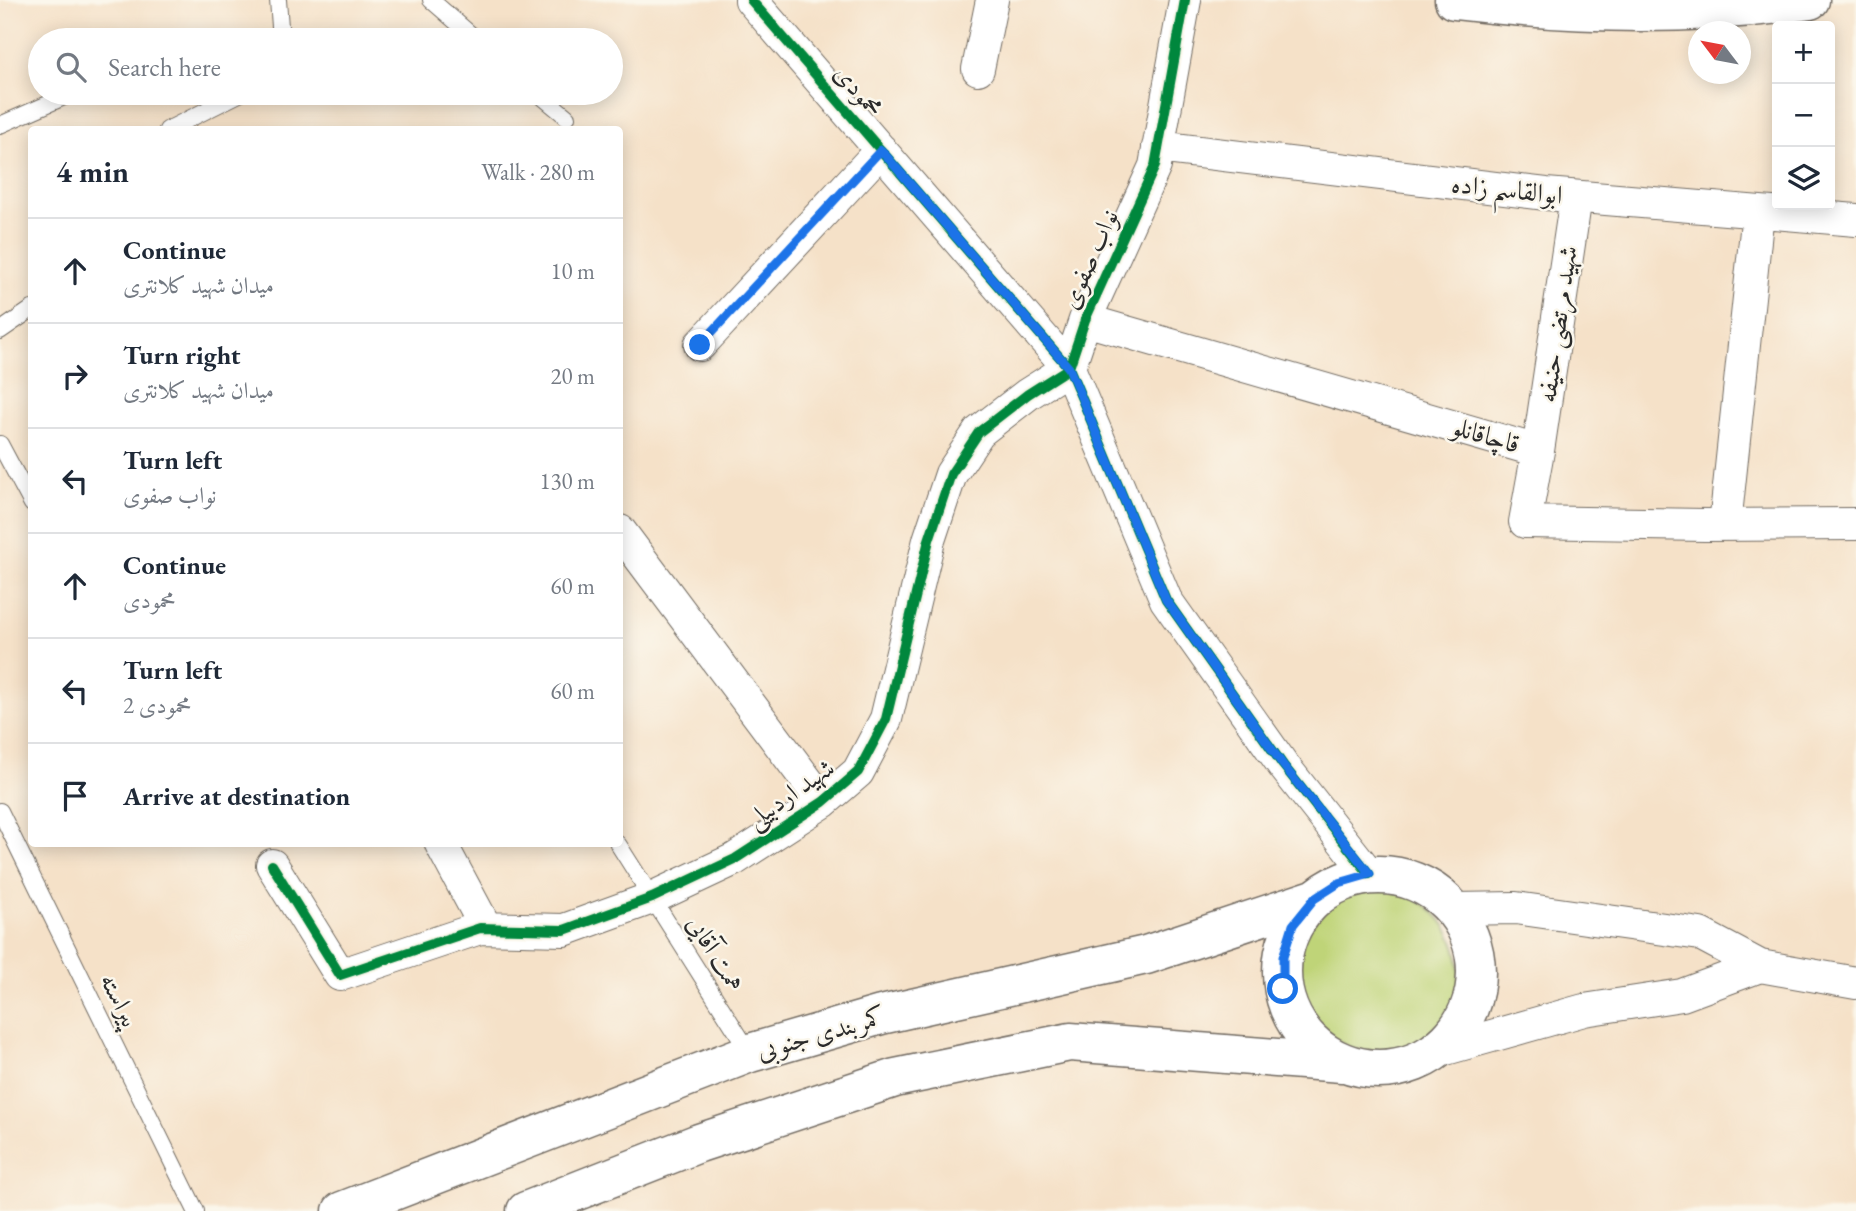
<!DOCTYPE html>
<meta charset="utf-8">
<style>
:root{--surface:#fff;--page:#f6f6f7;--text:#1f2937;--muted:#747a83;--line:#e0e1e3}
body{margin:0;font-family:"EB Garamond",Amiri,serif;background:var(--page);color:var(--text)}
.controls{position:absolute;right:21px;top:21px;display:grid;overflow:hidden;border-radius:7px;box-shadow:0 4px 18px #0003}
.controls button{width:63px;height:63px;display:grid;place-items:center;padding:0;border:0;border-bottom:2px solid var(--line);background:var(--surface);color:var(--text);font:35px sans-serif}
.compass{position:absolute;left:1688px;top:21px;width:63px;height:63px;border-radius:50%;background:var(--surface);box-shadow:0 4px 18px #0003;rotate:302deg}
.stop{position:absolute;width:21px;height:21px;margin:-16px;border:5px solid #1a73e8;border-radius:50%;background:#fff}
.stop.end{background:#1a73e8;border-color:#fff;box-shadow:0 2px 7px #0008}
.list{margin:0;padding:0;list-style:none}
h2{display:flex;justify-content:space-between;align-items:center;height:91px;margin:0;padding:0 28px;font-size:30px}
h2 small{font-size:23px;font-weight:400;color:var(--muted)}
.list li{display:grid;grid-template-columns:46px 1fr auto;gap:21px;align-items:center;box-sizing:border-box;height:105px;padding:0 28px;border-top:2px solid var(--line)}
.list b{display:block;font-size:26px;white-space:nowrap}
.list p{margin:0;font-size:23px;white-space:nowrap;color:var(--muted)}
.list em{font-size:23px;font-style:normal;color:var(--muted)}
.icon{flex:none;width:38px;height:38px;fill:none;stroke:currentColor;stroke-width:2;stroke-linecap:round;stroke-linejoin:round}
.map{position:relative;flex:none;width:1856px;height:1211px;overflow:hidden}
.search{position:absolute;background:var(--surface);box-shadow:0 4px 18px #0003;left:28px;top:28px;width:595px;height:77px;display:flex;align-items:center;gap:18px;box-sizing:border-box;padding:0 24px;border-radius:38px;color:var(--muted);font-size:26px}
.panel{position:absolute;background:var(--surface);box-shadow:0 4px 18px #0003;left:28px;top:126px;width:595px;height:721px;border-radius:7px}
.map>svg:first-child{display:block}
.green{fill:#bfd478;stroke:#758052;stroke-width:2}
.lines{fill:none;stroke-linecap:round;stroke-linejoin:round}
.lane-casing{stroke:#726b62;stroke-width:18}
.street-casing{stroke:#726b62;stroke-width:34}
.secondary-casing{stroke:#726b62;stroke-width:41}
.lane{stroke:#fff;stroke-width:16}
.street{stroke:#fff;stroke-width:32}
.secondary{stroke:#fff;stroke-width:38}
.cycleway-casing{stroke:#fbf7ec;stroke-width:15}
.cycleway{stroke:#00873e;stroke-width:10}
.route{stroke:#1a73e8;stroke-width:9}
.labels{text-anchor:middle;stroke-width:5;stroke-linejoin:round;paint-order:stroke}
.street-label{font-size:26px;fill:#2b2b2b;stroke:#fbf7ec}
</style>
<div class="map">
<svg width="1856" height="1211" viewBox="0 0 1856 1211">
<rect width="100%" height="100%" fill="#fbf7ec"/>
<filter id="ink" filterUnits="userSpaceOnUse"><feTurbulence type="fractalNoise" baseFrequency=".0143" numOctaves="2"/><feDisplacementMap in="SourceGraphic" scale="14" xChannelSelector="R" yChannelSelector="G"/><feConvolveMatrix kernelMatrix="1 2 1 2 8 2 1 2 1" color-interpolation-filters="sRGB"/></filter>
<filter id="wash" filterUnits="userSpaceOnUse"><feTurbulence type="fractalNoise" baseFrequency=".00686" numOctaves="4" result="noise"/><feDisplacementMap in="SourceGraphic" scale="28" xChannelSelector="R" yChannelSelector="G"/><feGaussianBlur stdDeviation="1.57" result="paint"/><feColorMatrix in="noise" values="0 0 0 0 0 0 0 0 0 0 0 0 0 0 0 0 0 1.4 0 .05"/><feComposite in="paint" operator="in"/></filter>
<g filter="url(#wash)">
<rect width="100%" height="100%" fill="#f5e1c8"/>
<path class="green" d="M1297 971a81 81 0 1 1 162 0a81 81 0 1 1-162 0Z"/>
</g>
<g filter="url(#ink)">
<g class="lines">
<defs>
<path id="lane" d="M278,0L281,40
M431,0L477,40
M538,93L567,117
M0,125L73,93
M167,130L241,93
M0,331L32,309
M0,444L32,504
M0,811L196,1211
M618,844L750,1053"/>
<path id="street" d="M1185,0L1155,166L1085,320L1069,368L1166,600L1283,765L1369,874
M978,69L992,0
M1158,147L1546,194L1856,220
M1576,197L1538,451L1525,522L1705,525L1856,524
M1085,320L1538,451
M700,345L881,150
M1725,525L1758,212
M620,531L823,802
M441,844L486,928
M272,865L340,975L480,928L564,930L652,898L735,859L823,802L858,772L886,719L929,540L951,474L979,432L1028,394L1069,368L751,0
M1455,909L1516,908L1700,934L1760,966L1856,983
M1435,1052L1584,1010L1682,995L1760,966"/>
<path id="secondary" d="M1454,0C1569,14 1695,17 1810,0
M1282 972a97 97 0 1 1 194 0a97 97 0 1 1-194 0Z
M342,1211L750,1053L881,1015L1146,955L1314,899
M526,1211L699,1143L895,1078L1070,1042L1342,1063"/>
</defs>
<use href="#lane" class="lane-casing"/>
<use href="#street" class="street-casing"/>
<use href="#secondary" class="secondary-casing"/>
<use href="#lane" class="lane"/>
<use href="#street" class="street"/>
<use href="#secondary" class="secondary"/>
<defs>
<path id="cycleway" d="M1185,0L1155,166L1085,320L1069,368L1166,600L1283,765L1369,874
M272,865L340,975L480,928L564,930L652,898L735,859L823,802L858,772L886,719L929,540L951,474L979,432L1028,394L1069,368L751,0"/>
</defs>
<use href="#cycleway" class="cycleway-casing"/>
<use href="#cycleway" class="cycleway"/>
</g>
</g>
<g class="lines" filter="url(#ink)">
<path class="route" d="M700,345L881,150L1069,368L1166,600L1283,765L1370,874L1339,883L1314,899L1293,925L1283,957V989"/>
</g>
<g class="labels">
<g class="street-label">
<text transform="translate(859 90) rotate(49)" y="9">محمودی</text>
<text transform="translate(1507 189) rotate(6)" y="9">ابوالقاسم زاده</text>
<text transform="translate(1089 259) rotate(-66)" y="9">نواب صفوی</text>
<text transform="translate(1557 324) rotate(-82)" y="9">شهید مرتضی حنیفه</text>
<text transform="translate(1486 435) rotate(16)" y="9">قاچاقانلو</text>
<text transform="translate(790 793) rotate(-35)" y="9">شهید اردبیلی</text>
<text transform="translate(716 953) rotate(58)" y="9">همت آقایی</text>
<text transform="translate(120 1000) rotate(64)" y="9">پیراسته</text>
<text transform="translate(821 1033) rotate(-16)" y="9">کمربندی جنوبی</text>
</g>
</g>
</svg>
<div class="controls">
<button>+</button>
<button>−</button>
<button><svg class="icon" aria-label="layers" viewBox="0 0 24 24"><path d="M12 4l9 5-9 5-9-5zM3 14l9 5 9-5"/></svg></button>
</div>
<svg class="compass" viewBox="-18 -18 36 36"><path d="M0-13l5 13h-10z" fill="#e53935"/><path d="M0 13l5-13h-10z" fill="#747a83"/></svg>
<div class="stop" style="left:1283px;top:989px"></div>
<div class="stop end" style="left:700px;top:345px"></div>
<div class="search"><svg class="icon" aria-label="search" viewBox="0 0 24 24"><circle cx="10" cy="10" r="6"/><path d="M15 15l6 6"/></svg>Search here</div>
<section class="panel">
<h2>4 min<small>Walk · 280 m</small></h2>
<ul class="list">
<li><svg class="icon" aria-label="ahead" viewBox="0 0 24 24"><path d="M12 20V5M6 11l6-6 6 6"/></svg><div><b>Continue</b><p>میدان شهید کلانتری</p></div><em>10 m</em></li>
<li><svg class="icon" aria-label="right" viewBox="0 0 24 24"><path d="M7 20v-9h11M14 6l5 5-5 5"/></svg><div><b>Turn right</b><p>میدان شهید کلانتری</p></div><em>20 m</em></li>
<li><svg class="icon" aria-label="left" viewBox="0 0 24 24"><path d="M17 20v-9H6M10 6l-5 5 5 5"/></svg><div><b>Turn left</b><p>نواب صفوی</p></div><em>130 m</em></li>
<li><svg class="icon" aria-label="ahead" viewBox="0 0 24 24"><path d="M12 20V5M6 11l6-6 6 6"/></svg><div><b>Continue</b><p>محمودی</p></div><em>60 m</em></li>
<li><svg class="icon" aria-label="left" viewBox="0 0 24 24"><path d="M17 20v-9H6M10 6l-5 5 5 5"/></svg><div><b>Turn left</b><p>محمودی 2</p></div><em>60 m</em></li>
<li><svg class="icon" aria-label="arrive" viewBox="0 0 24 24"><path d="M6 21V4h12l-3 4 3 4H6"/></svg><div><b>Arrive at destination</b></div></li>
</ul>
</section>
</div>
